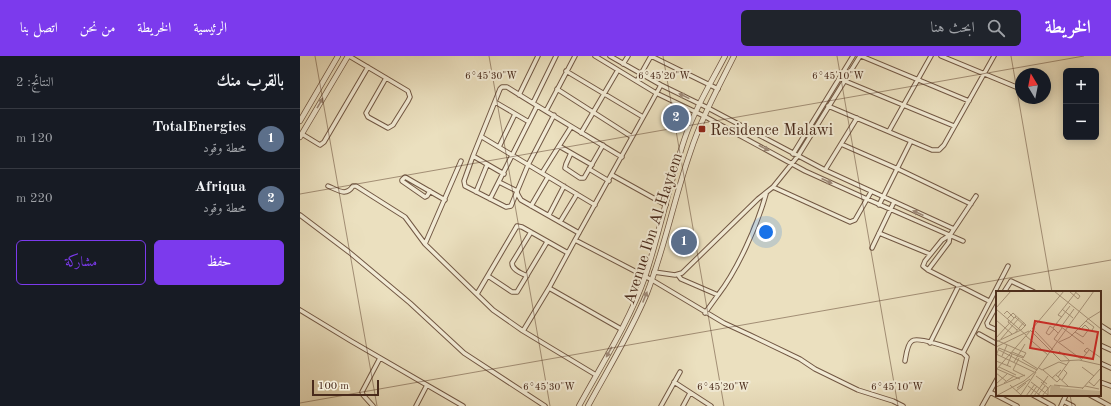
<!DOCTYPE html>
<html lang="ar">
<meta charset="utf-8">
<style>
:root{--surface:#171b24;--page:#20242c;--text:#f1f3f6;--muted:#9ea1a6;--line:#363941;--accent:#7c3aed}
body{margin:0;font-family:"Old Standard TT",Amiri,serif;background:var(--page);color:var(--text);direction:rtl}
.controls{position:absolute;right:12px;top:12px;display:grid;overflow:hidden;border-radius:6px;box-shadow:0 2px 10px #0003}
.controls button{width:36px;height:36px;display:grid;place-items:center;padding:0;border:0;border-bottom:1px solid var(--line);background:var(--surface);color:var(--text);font:20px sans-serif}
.compass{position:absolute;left:715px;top:12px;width:36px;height:36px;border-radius:50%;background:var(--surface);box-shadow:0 2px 10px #0003;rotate:350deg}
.scale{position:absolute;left:12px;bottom:10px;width:67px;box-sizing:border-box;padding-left:4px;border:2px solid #492a1b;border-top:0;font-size:11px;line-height:14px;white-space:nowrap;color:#492a1b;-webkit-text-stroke:3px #f2ebd5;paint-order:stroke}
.you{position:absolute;left:466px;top:176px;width:14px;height:14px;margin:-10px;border:3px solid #fff;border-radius:50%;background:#1a73e8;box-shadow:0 0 0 6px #1a73e833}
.badge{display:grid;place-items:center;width:26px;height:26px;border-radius:50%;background:var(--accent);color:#fff;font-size:13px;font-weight:700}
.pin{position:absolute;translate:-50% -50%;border:2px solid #fff;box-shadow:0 1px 4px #0006}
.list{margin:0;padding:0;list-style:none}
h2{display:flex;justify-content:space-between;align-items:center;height:52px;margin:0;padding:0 16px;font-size:17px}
h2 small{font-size:13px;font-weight:400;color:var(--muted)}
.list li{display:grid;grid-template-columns:26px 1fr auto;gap:12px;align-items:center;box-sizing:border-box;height:60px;padding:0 16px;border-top:1px solid var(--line)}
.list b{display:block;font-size:15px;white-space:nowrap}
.list p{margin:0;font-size:13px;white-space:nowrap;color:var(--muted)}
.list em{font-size:13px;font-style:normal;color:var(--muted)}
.actions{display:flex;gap:8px;padding:12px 16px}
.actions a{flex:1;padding:9px 0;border:1px solid var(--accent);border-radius:6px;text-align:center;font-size:14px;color:var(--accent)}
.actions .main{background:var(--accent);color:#fff}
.icon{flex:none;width:22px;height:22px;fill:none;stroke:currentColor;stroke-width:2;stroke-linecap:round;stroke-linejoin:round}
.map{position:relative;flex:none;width:811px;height:350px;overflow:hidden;direction:ltr}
header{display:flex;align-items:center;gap:24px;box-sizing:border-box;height:56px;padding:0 20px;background:var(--accent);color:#fff}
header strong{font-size:19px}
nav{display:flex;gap:22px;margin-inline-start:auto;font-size:14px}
.search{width:280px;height:36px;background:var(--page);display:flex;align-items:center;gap:10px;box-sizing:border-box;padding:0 14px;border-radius:6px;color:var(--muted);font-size:15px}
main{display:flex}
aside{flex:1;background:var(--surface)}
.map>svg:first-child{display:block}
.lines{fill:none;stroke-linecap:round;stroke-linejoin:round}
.minor-casing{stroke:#725844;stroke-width:5.5}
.tertiary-casing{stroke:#725844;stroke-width:6}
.minor{stroke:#f2ebd5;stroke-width:3.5}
.tertiary{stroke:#f2ebd5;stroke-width:4.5}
.oneway{fill:#9e8a78}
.ticks{fill:none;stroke:#492a1b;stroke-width:1;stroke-opacity:0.45}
.poi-dot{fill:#8f2418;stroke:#f2ebd5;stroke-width:1.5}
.labels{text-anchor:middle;stroke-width:4;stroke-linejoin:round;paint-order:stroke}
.poi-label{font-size:16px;fill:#492a1b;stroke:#f2ebd5;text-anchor:start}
.street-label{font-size:16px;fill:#492a1b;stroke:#f2ebd5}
.inset-road{fill:none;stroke:#aa977d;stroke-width:1}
.view{fill:#d62828;fill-opacity:0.15;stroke:#d62828;stroke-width:2}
.inset-edge{fill:none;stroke:#492a1b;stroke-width:2}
.ticks-label{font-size:10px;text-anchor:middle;fill:#492a1b;stroke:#f2ebd5;stroke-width:4;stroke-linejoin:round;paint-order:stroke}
</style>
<header>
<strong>الخريطة</strong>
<div class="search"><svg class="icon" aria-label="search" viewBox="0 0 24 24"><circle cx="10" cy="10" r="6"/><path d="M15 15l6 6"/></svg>ابحث هنا</div>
<nav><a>الرئيسية</a><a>الخريطة</a><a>من نحن</a><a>اتصل بنا</a></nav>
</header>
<main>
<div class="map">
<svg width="811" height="350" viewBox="0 0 811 350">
<rect width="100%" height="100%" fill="#ebe0bf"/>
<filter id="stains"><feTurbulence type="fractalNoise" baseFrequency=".005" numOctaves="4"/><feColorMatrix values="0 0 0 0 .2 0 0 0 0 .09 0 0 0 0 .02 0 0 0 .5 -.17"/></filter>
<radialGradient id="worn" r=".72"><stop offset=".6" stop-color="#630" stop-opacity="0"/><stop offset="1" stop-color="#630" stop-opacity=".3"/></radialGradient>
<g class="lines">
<defs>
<path id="minor" d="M49,0L108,35L110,41L108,45L93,69L88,72L68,61L66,57L86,22
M295,0L356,37L404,60L505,115L567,143L663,185
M310,0L361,29L408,52L525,114L654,173
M351,0L418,33
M561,0L669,45
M641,0L721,33
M323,8L328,0
M266,15L343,61
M337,25L351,0
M545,25L654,70
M361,29L275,184L352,224L424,267L450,279L500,303L515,313L558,334L593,345L603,350
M257,33L332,81
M219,39L238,0
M195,46L229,66
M233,47L256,0
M528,50L632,94H639L644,89L694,0
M246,55L275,0
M254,59L228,109L211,150L206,151L165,130L164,125L173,100L200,33L202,31H207C245,55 284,78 322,101
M589,75L631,0
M281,77L318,14
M2,78L20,89L24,86L68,11
M182,81L295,149
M541,88L598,113L671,148
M259,90L292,109
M199,91L215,58
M271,97L266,108L265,112L280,122H284L303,89
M493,98L553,0
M173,100L204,118
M289,113L309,125
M525,114L557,62
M242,117L271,71
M312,119L366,149
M199,126L217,135
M28,130C38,134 46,141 53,130H56L105,161L125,188L193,254L223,275L296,319
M473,131L550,166L555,164L571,136
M130,135L127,140L125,141L102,125V124L105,121L145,144
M176,136L187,109
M217,136L218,139L221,144L279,177
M676,140L650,179L642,184L625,205L623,210L628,214L689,245
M190,143L237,50
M579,149L611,85
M231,150L248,121
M0,159L49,196L110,247L164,297L245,350
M249,159L264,130
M260,166L277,138
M579,177L630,198
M125,188L161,105
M572,192L594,146
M628,214L649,186L650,179
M354,216L375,219L382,217L458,143L473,131L498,100L560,0
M378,219L381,223L418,239C438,213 457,170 466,138
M188,220L212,236H217L247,186
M227,220C221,217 212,214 212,207L231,176
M249,232L321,273
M704,236L711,225L734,236
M177,238L217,170L222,171L268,197
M697,249L687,267L688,270L697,274
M0,254L51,285L163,350
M405,257L418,239
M800,269L811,276
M223,275L249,232L275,184
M679,278L697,288
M630,287L659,229
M800,289L811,294
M663,297L708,210
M605,305C606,300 607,288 612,285C618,280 655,294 663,297L667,301L660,332
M800,307L811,312
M374,326L411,350
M800,326L811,330
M690,336L717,350
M733,339L753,350
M790,339L810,350
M763,345L773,350
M73,350L63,339L62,336L80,302
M116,350L127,329
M361,350L380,316
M383,350L390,337
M682,350L697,323
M761,350L766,339"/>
<path id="tertiary" d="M0,65L38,0
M0,81L48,0
M279,350C302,308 329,266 345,221C361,173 370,123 387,76C397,49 412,25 425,0
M288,350C308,313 331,276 347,237C365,191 374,143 390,97C401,63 418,32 434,0"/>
</defs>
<use href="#minor" class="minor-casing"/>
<use href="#tertiary" class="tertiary-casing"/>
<use href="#minor" class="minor"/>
<use href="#tertiary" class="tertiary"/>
</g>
<defs><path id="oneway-solid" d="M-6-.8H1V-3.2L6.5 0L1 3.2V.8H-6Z"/></defs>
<g class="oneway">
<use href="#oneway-solid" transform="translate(384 40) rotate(-154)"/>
<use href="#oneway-solid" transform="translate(20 47) rotate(-60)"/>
<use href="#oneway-solid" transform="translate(464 92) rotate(28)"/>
<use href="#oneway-solid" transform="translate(527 125) rotate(25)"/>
<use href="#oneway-solid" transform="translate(618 157) rotate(-156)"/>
<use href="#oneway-solid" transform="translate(345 241) rotate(-68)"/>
<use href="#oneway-solid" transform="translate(309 296) rotate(119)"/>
</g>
<path class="ticks" d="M15,0L77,350M189,0L250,350M363,0L424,350M537,0L598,350M711,0L752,236M0,138L784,0M770,339L772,350M0,347L811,204"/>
<rect class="poi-dot" x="398" y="69" width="8" height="8" rx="2"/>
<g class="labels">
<g class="poi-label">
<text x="410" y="79">Residence Malawi</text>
</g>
<g class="street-label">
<text transform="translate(352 172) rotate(-72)" y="6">Avenue Ibn Al Haytem</text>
</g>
</g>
<g transform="translate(696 235)">
<rect width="105" height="105" fill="#ebe0bf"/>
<path d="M55,94L64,95V97L104,100L105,105H53Z" fill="#cfc1a3"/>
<path class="inset-road" d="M58,0L105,38M73,0L82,8L84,5L78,0M0,17L15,0M0,18L30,44M66,18L77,27M8,23L11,20L18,27M19,26L29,35M66,26L62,24L81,0M0,29L16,43M13,29L12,31L21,39M90,30L98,36L96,39M60,32L88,53M65,36L78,18M57,37L74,15M66,37L58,48L85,68M36,38L68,0M58,38L53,44L50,42L54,35L58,38L62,42M34,39L65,70M39,40L57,59M79,41L87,46L93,38L89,34L86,37M19,42L28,31M30,45L52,64M0,47L20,25M5,48L23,27M0,49L30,62L27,67L14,62M0,51L25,39L30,34L17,22L11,28M63,51L74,46L92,28L105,20M0,56L33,40M3,59L41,79M63,60L73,69M16,61L28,66M91,62L88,60L91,57L105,67M0,63L38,81M0,65L3,57L15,62M6,65L11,54M26,68L42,78M85,69L93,59M0,70L15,76M65,70L83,69L105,74M18,71L29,53M11,75L16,63M3,76L20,84M86,76L98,85M43,77L46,79L63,71L71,74M1,78L24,88M0,79L35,39M17,79L29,85M17,79L23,67M47,79L61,91L64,88M0,82L10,90M60,84L72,95M40,85L51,93M62,86L74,69M56,87L65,79M66,89L71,82L68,79M35,91L52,104M45,91L52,97V104M93,91L98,95L105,87M8,92L18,85M0,93L11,83M14,94L25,104M58,94L87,97M32,95L45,105M89,95L103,98M0,96L29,84M21,97L34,88M86,98L105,77M20,100L30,92M0,105L28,90L40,80L98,0M24,105L40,81M30,105L39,93M34,105L41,95M38,105L52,85M41,105L49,95M46,105L55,94"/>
<path class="view" d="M39,30L102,41L97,68L34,57Z"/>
<rect width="105" height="105" class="inset-edge"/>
</g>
<g class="ticks-label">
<text x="191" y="23">6°45'30"W</text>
<text x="364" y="23">6°45'20"W</text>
<text x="538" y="23">6°45'10"W</text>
<text x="249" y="334">6°45'30"W</text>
<text x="423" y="334">6°45'20"W</text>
<text x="597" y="334">6°45'10"W</text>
</g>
<rect width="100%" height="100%" filter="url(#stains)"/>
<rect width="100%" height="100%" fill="url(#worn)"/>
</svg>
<div class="controls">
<button>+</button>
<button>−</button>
</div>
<svg class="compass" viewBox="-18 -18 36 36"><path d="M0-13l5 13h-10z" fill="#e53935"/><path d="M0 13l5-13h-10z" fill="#9ea1a6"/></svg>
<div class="scale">100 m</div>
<div class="you"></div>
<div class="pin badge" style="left:384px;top:186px;background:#5c6f8a">1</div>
<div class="pin badge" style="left:376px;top:62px;background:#5c6f8a">2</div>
</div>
<aside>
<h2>بالقرب منك<small>النتائج: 2</small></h2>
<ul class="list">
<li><span class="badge" style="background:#5c6f8a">1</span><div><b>TotalEnergies</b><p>محطة وقود</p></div><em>120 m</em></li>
<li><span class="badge" style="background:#5c6f8a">2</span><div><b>Afriqua</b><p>محطة وقود</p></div><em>220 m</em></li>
</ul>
<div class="actions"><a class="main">حفظ</a><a>مشاركة</a></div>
</aside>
</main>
